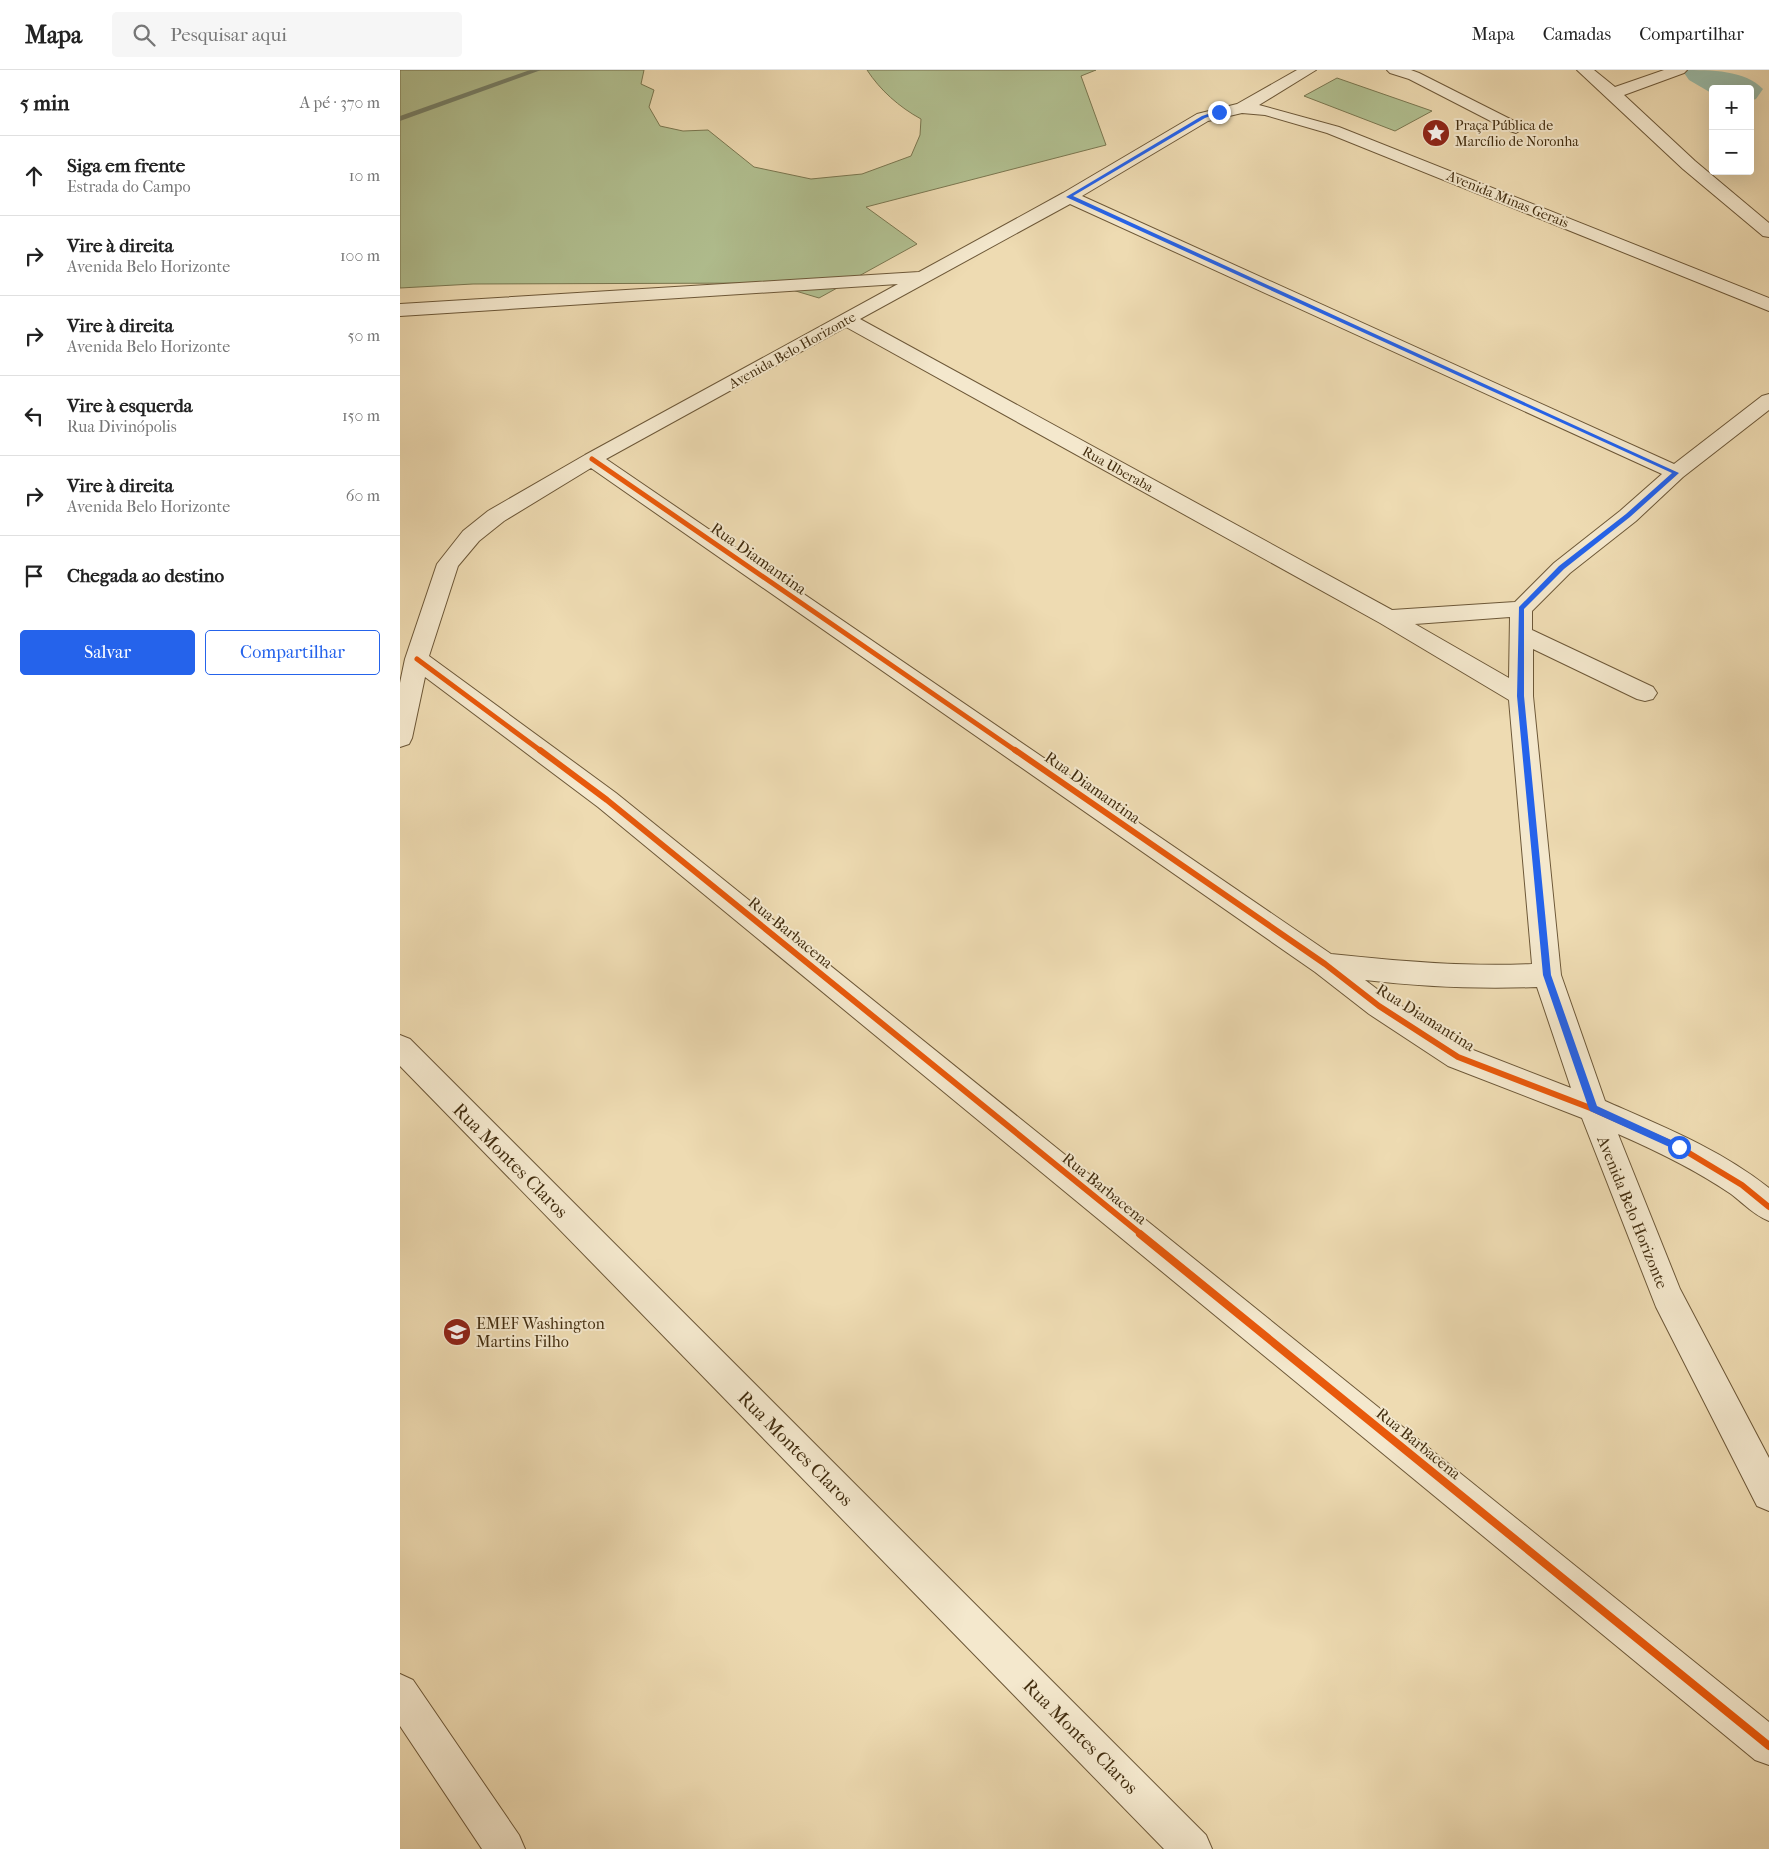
<!DOCTYPE html>
<html lang="pt">
<meta charset="utf-8">
<style>
:root{--surface:#fff;--page:#f6f6f6;--text:#222;--muted:#767676;--line:#e0e0e0;--accent:#2563eb}
body{margin:0;font-family:"IM FELL French Canon",serif;background:var(--page);color:var(--text)}
.controls{position:absolute;right:15px;top:15px;display:grid;overflow:hidden;border-radius:5px;box-shadow:0 5px 20px #0002}
.controls button{width:45px;height:45px;display:grid;place-items:center;padding:0;border:0;border-bottom:1px solid var(--line);background:var(--surface);color:var(--text);font:25px sans-serif}
.stop{position:absolute;width:15px;height:15px;margin:-11px;border:4px solid #2563eb;border-radius:50%;background:#fff}
.stop.end{background:#2563eb;border-color:#fff;box-shadow:0 1px 5px #0008}
.list{margin:0;padding:0;list-style:none}
h2{display:flex;justify-content:space-between;align-items:center;height:65px;margin:0;padding:0 20px;font-size:21px}
h2 small{font-size:16px;font-weight:400;color:var(--muted)}
.list li{display:grid;grid-template-columns:32px 1fr auto;gap:15px;align-items:center;box-sizing:border-box;height:80px;padding:0 20px;border-top:1px solid var(--line)}
.list b{display:block;font-size:19px;white-space:nowrap}
.list p{margin:0;font-size:16px;white-space:nowrap;color:var(--muted)}
.list em{font-size:16px;font-style:normal;color:var(--muted)}
.actions{display:flex;gap:10px;padding:15px 20px}
.actions a{flex:1;padding:11px 0;border:1px solid var(--accent);border-radius:5px;text-align:center;font-size:18px;color:var(--accent)}
.actions .main{background:var(--accent);color:#fff}
.icon{flex:none;width:28px;height:28px;fill:none;stroke:currentColor;stroke-width:2;stroke-linecap:round;stroke-linejoin:round}
.map{position:relative;flex:none;width:1369px;height:1779px;overflow:hidden}
header{display:flex;align-items:center;gap:30px;box-sizing:border-box;height:70px;padding:0 25px;background:var(--surface);border-bottom:1px solid var(--line)}
header strong{font-size:24px}
nav{display:flex;gap:28px;margin-inline-start:auto;font-size:18px}
.search{width:350px;height:45px;background:var(--page);display:flex;align-items:center;gap:12px;box-sizing:border-box;padding:0 18px;border-radius:5px;color:var(--muted);font-size:19px}
main{display:flex}
aside{flex:1;background:var(--surface)}
.map>svg:first-child{display:block}
.green{fill:#b2c192;stroke:#7a7750}
.lines{fill:none;stroke-linecap:round;stroke-linejoin:round}
.stream{fill:#77826b;fill-rule:evenodd}
.river{fill:#9abba8;fill-rule:evenodd}
.minor-casing{stroke:#6d5838;stroke-width:2}
.minor{fill:#f4e8cd;fill-rule:evenodd}
.cycleway-far2-casing{stroke:#f4e8cd;stroke-width:8}
.cycleway-far1-casing{stroke:#f4e8cd;stroke-width:9}
.cycleway-casing{stroke:#f4e8cd;stroke-width:11}
.cycleway-far2{stroke:#e8590c;stroke-width:5}
.cycleway-far1{stroke:#e8590c;stroke-width:6}
.cycleway{stroke:#e8590c;stroke-width:8}
.route{fill:#2563eb}
.labels{text-anchor:middle;stroke-width:4;stroke-linejoin:round;paint-order:stroke}
.far-poi-label{font-size:14px;fill:#422d0f;stroke:#f4e8cd;text-anchor:start}
.far-street-label{font-size:14px;fill:#422d0f;stroke:#f4e8cd}
.street-label{font-size:16px;fill:#422d0f;stroke:#f4e8cd}
.poi-label{font-size:16px;fill:#422d0f;stroke:#f4e8cd;text-anchor:start}
.near-street-label{font-size:19px;fill:#422d0f;stroke:#f4e8cd}
</style>
<header>
<strong>Mapa</strong>
<div class="search"><svg class="icon" aria-label="search" viewBox="0 0 24 24"><circle cx="10" cy="10" r="6"/><path d="M15 15l6 6"/></svg>Pesquisar aqui</div>
<nav><a>Mapa</a><a>Camadas</a><a>Compartilhar</a></nav>
</header>
<main>
<aside>
<h2>5 min<small>A pé · 370 m</small></h2>
<ul class="list">
<li><svg class="icon" aria-label="ahead" viewBox="0 0 24 24"><path d="M12 20V5M6 11l6-6 6 6"/></svg><div><b>Siga em frente</b><p>Estrada do Campo</p></div><em>10 m</em></li>
<li><svg class="icon" aria-label="right" viewBox="0 0 24 24"><path d="M7 20v-9h11M14 6l5 5-5 5"/></svg><div><b>Vire à direita</b><p>Avenida Belo Horizonte</p></div><em>100 m</em></li>
<li><svg class="icon" aria-label="right" viewBox="0 0 24 24"><path d="M7 20v-9h11M14 6l5 5-5 5"/></svg><div><b>Vire à direita</b><p>Avenida Belo Horizonte</p></div><em>50 m</em></li>
<li><svg class="icon" aria-label="left" viewBox="0 0 24 24"><path d="M17 20v-9H6M10 6l-5 5 5 5"/></svg><div><b>Vire à esquerda</b><p>Rua Divinópolis</p></div><em>150 m</em></li>
<li><svg class="icon" aria-label="right" viewBox="0 0 24 24"><path d="M7 20v-9h11M14 6l5 5-5 5"/></svg><div><b>Vire à direita</b><p>Avenida Belo Horizonte</p></div><em>60 m</em></li>
<li><svg class="icon" aria-label="arrive" viewBox="0 0 24 24"><path d="M6 21V4h12l-3 4 3 4H6"/></svg><div><b>Chegada ao destino</b></div></li>
</ul>
<div class="actions"><a class="main">Salvar</a><a>Compartilhar</a></div>
</aside>
<div class="map">
<svg width="1369" height="1779" viewBox="0 0 1369 1779">
<rect width="100%" height="100%" fill="#eedbb2"/>
<filter id="stains"><feTurbulence type="fractalNoise" baseFrequency=".004" numOctaves="4"/><feColorMatrix values="0 0 0 0 .2 0 0 0 0 .09 0 0 0 0 .02 0 0 0 .5 -.17"/></filter>
<radialGradient id="worn" r=".72"><stop offset=".6" stop-color="#630" stop-opacity="0"/><stop offset="1" stop-color="#630" stop-opacity=".3"/></radialGradient>
<path class="green" d="M0,0H244L241,14L254,20L249,37L260,56L283,61L308,60L354,97L411,109L462,104L511,86L520,65L521,49C499,37 480,20 467,0H696L681,6L706,75L466,137L517,174L419,228L369,213L73,214L0,218Z
M937,8L1032,41L995,61L904,26Z"/>
<g class="lines">
<path class="stream" d="M130,0H141L0,51V46Z"/>
<path class="river" d="M1282,0C1312,0 1345,0 1363,19L1356,29L1350,31V19H1313V24L1289,10Z"/>
<defs>
<path id="minor" d="M897,0H916L859,35L939,57L1369,228V241L927,63L865,45L842,43L808,51L682,126L1274,394L1362,326L1369,324V340L1283,407L1236,451L1170,503L1132,541V560L1253,617L1257,623L1253,629L1245,631L1237,629L1133,579V626L1161,905L1205,1031C1262,1056 1320,1079 1369,1118V1151C1354,1145 1344,1134 1331,1124C1296,1100 1257,1081 1218,1064L1280,1219L1369,1388V1441L1357,1436L1256,1237L1182,1048L1048,996L969,944L915,902L191,398L104,451L79,471L58,496L29,586L216,723L1369,1652V1695L1355,1690L198,737L25,607L12,668L9,674L0,677V613L5,589L37,494L63,461L88,441L185,385L498,214L0,246V234L519,202L663,123L797,44L837,34ZM670,134L1262,404L1220,441L1154,493L1115,532L992,540L460,249ZM446,257L980,553L1109,630L1132,894C1064,897 998,891 931,884L206,389ZM1110,547L1109,608L1015,554ZM965,910C1023,917 1079,919 1137,917L1171,1018L1068,978L989,928Z
M987,0H1011L1019,3L1122,55L1124,58L1116,63L1110,61L1009,9L990,3Z
M1177,0H1194L1215,17L1264,0H1287L1284,3L1224,25L1295,91L1369,153V167L1363,166L1283,99Z
M0,965L10,969L806,1765L812,1779H764L0,996Z
M0,1604L13,1610L119,1765L125,1779H82L0,1656Z"/>
</defs>
<use href="#minor" class="minor-casing"/>
<use href="#minor" class="minor"/>
<defs>
<path id="cycleway-far2" d="M192,389L616,681
M17,589L141,681"/>
<path id="cycleway-far1" d="M140,680L207,730L742,1165
M615,680L925,894L979,936L1058,987L1193,1039L1279,1077L1342,1115L1369,1137"/>
<path id="cycleway" d="M740,1164L1369,1676"/>
</defs>
<use href="#cycleway-far2" class="cycleway-far2-casing"/>
<use href="#cycleway-far1" class="cycleway-far1-casing"/>
<use href="#cycleway" class="cycleway-casing"/>
<use href="#cycleway-far2" class="cycleway-far2"/>
<use href="#cycleway-far1" class="cycleway-far1"/>
<use href="#cycleway" class="cycleway"/>
</g>
<path class="route" d="M817,41L821,42L805,48L673,126L1279,403L1230,447L1164,499L1124,539V626L1151,905L1197,1036L1282,1075V1080H1276L1190,1041L1189,1039L1143,905L1117,626L1119,537L1159,496L1226,444L1272,403L666,127L802,46Z"/>
<defs>
<symbol id="sight-disc" viewBox="-11 -11 22 22"><circle r="9.5" fill="#8f2418" stroke="#f4e8cd"/><path d="M0-6L1.8-2.2L6-1.7L2.9 1.2L3.7 5.4L0 3.3L-3.7 5.4L-2.9 1.2L-6-1.7L-1.8-2.2Z" fill="#fff"/></symbol>
<symbol id="school-disc" viewBox="-11 -11 22 22"><circle r="9.5" fill="#8f2418" stroke="#f4e8cd"/><path d="M0-5L7-2L0 1L-7-2ZM-4 1L0 2.5L4 1V4Q0 6-4 4Z" fill="#fff"/></symbol>
</defs>
<g fill-rule="evenodd">
<use href="#sight-disc" x="1020" y="47" width="32" height="32"/>
<use href="#school-disc" x="41" y="1246" width="32" height="32"/>
</g>
<g class="labels">
<g class="far-poi-label">
<text x="1055" y="60">Praça Pública de<tspan x="1055" dy="16">Marcílio de Noronha</tspan></text>
</g>
<g class="far-street-label">
<text transform="translate(1108 129) rotate(22)" y="5">Avenida Minas Gerais</text>
<text transform="translate(392 280) rotate(-29)" y="5">Avenida Belo Horizonte</text>
<text transform="translate(718 399) rotate(29)" y="5">Rua Uberaba</text>
</g>
<g class="street-label">
<text transform="translate(359 488) rotate(35)" y="6">Rua Diamantina</text>
<text transform="translate(693 717) rotate(35)" y="6">Rua Diamantina</text>
<text transform="translate(391 862) rotate(39)" y="6">Rua Barbacena</text>
<text transform="translate(1026 947) rotate(32)" y="6">Rua Diamantina</text>
<text transform="translate(705 1118) rotate(39)" y="6">Rua Barbacena</text>
<text transform="translate(1233 1142) rotate(68)" y="6">Avenida Belo Horizonte</text>
<text transform="translate(1019 1373) rotate(39)" y="6">Rua Barbacena</text>
</g>
<g class="poi-label">
<text x="76" y="1259">EMEF Washington<tspan x="76" dy="18">Martins Filho</tspan></text>
</g>
<g class="near-street-label">
<text transform="translate(111 1090) rotate(45)" y="7">Rua Montes Claros</text>
<text transform="translate(396 1378) rotate(45)" y="7">Rua Montes Claros</text>
<text transform="translate(681 1666) rotate(45)" y="7">Rua Montes Claros</text>
</g>
</g>
<rect width="100%" height="100%" filter="url(#stains)"/>
<rect width="100%" height="100%" fill="url(#worn)"/>
</svg>
<div class="controls">
<button>+</button>
<button>−</button>
</div>
<div class="stop" style="left:1279px;top:1077px"></div>
<div class="stop end" style="left:819px;top:42px"></div>
</div>
</main>
